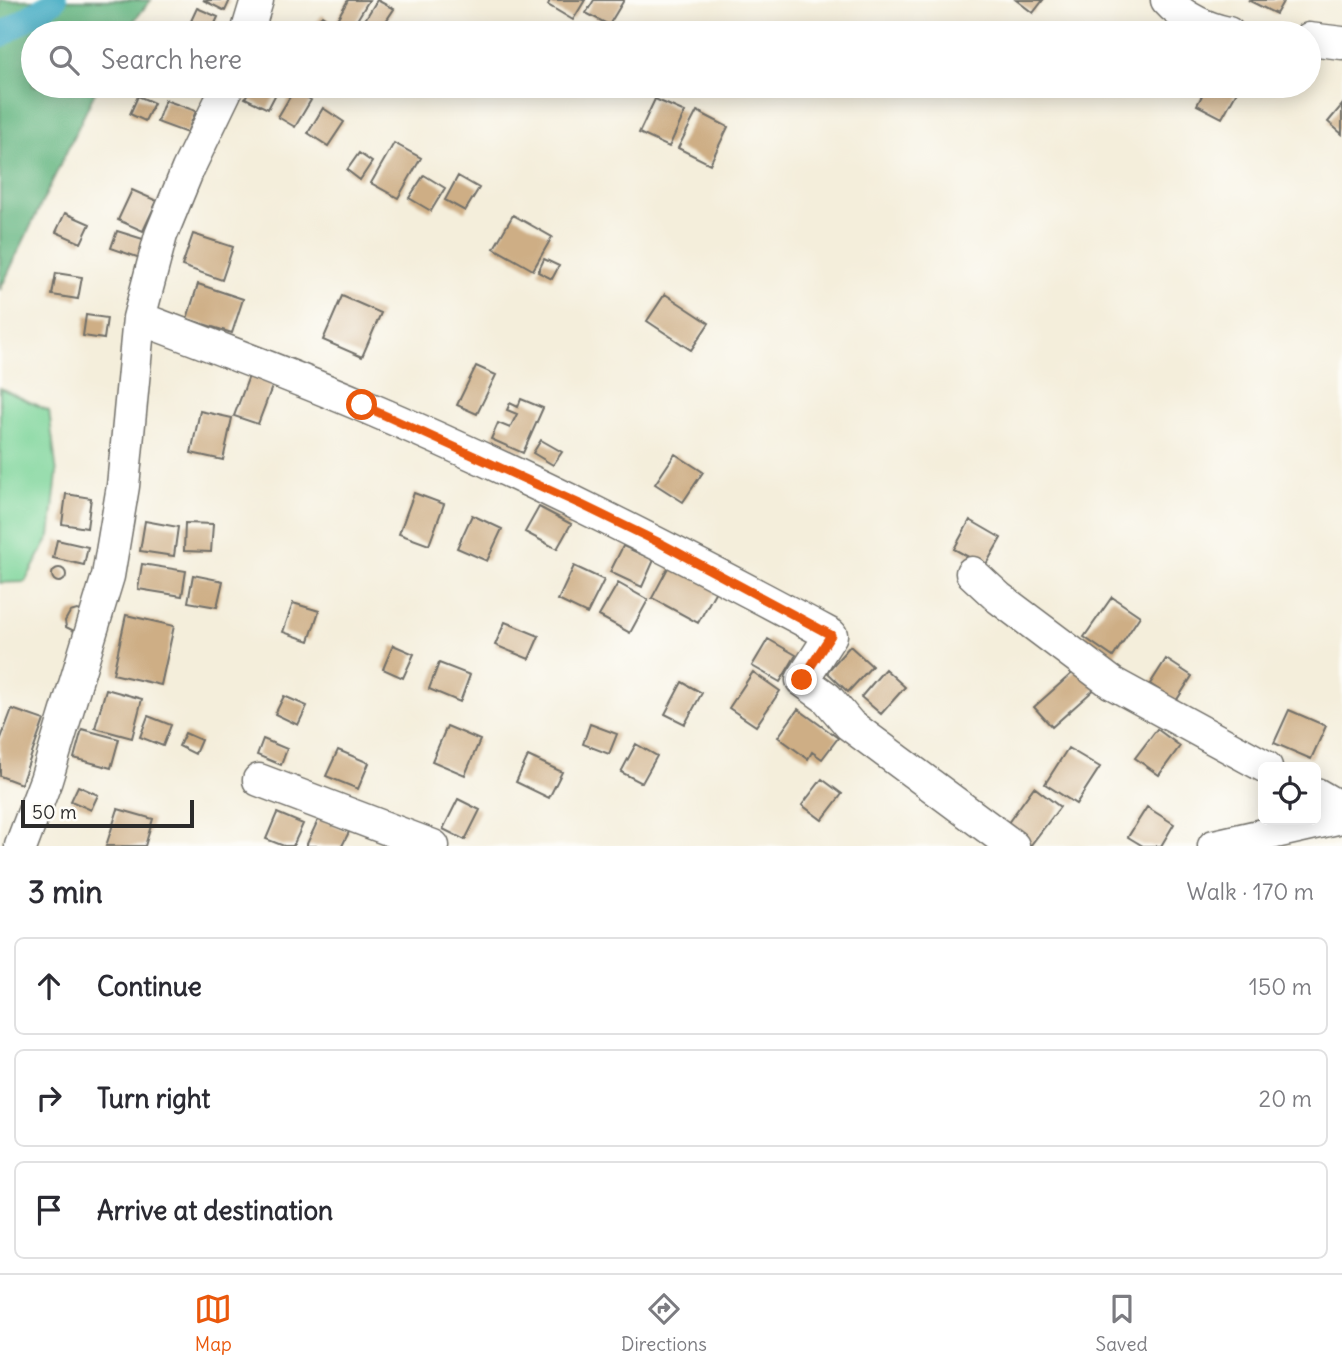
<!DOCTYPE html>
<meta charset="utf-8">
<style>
:root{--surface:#fff;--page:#f2f2f3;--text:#2b2b33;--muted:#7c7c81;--line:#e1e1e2;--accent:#ea580c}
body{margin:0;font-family:Delius,sans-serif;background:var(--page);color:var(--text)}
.controls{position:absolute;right:21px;bottom:21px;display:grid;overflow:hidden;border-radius:10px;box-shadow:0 4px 18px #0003}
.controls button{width:63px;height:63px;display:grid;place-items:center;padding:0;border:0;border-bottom:2px solid var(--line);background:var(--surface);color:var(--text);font:35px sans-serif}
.scale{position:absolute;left:21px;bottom:18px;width:173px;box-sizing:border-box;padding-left:7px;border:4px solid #2b2b2b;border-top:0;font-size:19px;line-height:24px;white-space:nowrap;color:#2b2b2b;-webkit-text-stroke:5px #fdfcf7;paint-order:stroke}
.stop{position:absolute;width:21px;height:21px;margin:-16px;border:5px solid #ea580c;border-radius:50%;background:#fff}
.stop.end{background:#ea580c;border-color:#fff;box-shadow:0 2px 7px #0008}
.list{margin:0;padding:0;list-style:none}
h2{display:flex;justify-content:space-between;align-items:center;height:91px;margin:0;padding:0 28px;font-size:30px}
h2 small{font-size:23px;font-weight:400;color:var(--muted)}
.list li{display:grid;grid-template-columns:46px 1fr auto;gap:21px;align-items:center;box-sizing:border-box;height:98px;margin:0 14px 14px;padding:0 14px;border:2px solid var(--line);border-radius:10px}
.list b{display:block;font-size:26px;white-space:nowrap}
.list em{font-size:23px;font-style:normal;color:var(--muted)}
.icon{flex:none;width:38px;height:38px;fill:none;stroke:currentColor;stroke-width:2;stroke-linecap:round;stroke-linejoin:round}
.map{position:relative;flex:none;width:1342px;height:846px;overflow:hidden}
.search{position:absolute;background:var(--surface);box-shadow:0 4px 18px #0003;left:21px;right:21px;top:21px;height:77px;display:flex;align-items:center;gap:18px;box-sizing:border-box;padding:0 24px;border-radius:38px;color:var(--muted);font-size:26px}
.sheet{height:427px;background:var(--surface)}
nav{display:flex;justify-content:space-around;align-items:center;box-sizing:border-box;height:98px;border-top:2px solid var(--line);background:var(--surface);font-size:19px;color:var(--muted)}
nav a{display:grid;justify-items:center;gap:4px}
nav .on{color:var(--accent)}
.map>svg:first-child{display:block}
.green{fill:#7cd499;stroke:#548062;stroke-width:2}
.forest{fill:#65b681;stroke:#487056;stroke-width:2}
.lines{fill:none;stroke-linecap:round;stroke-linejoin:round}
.canal{stroke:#43abc3;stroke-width:24}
.building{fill:#ceae85}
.minor-casing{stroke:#716f69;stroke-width:35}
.minor{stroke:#fff;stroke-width:32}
.route{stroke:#ea580c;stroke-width:9}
</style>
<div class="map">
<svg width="1342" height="846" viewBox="0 0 1342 846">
<rect width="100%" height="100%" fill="#fdfcf7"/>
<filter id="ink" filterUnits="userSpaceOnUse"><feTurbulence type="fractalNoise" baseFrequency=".0143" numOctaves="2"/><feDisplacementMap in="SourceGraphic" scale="14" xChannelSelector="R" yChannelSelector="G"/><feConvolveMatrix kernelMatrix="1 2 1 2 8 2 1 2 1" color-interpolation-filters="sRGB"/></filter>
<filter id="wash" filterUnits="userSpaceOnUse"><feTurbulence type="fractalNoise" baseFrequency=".00686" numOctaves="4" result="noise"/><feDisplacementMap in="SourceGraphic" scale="28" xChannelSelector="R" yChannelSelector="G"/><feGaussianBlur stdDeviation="1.57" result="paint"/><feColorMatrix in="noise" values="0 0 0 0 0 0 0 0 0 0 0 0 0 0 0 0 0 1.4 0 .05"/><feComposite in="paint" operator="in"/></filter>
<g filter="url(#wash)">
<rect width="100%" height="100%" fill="#f4eedb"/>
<path class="green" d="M0,388L49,411L57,474L50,536L25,582L0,583Z"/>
<path class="forest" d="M0,0H151L124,33H33V86H98L0,290Z"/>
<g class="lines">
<path class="canal" d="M0,36L55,0"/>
</g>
<g id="blocks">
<path class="building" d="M203,0H230L225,11Z
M348,0H369L351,30L336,21Z
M377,0L394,9L378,33H357Z
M550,0H585L573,20L548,5Z
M594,0H624L609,25L586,13Z
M1016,0H1043L1033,13Z
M1248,0H1284L1276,14Z
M197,8L218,17L212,30L191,21Z
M322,15L347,33H308Z
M252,86H280L268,109L245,98Z
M1207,86H1240L1222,118L1197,105Z
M294,90L311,100L295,127L278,117Z
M138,96L154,103L145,121L130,114Z
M655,99L685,112L669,147L639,133Z
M165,100L196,111L187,133L157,122Z
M1342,105V134L1328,122Z
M323,108L344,122L328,146L308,133Z
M697,111L728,127L710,164L678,148Z
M394,143L421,158L398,198L371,183Z
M359,153L372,162L360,180L347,170Z
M424,175L445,188L431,211L409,198Z
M458,176L479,188L465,211L445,200Z
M132,190L157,201L143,231L118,220Z
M65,213L90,224L81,243L56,232Z
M513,215L552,237L533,270L494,248Z
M117,231L146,240L140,258L111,248Z
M193,234L233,247L222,280L182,266Z
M544,259L559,266L552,279L538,272Z
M56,273L82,277L78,299L52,295Z
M198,284L243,299L232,333L187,319Z
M665,294L709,323L691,350L647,321Z
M342,296L381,313L362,357L323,340Z
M86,315L107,318L104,339L83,336Z
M476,366L496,375L477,414L457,405Z
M249,376L273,384L258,424L234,416Z
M521,399L543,408L523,453L491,439L498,423L510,428L517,414L507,410L510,403L518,407Z
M200,411L232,418L223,460L191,453Z
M541,440L562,452L553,465L533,453Z
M675,454L703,472L683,502L655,484Z
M414,493L444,504L429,545L399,534Z
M66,494L91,498L87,528L62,524Z
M539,507L571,524L557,549L525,532Z
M472,515L502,529L487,561L457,548Z
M970,520L1001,538L985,566L954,549Z
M145,521L178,527L174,556L140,551Z
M185,523L213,524L211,552L184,551Z
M57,540L88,547L84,565L53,558Z
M623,546L654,560L642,587L610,572Z
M142,564L186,571L182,596L138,589Z
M670,564L717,589L698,623L652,598Z
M574,566L604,580L587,614L558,600Z
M52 575a7 7 0 1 1 14 0a7 7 0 1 1-14 0Z
M193,575L223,581L217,607L188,602Z
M618,583L648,600L630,633L599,616Z
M1112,597L1140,616L1113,657L1084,637Z
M293,603L319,611L309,641L283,632Z
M77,610L81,611L76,632L66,627L65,621L70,612Z
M126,615L174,626L161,685L113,674Z
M505,622L539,636L529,659L495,645Z
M768,639L796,655L780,682L752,666Z
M393,645L414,654L403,678L383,669Z
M850,646L872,666L848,692L827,672Z
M1166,659L1192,676L1176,701L1150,684Z
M439,663L470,675L460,702L429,689Z
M1079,667L1097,687L1052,727L1034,707Z
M885,669L905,687L881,714L861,697Z
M753,672L780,691L756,726L729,708Z
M682,682L702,693L685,724L665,714Z
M106,689L142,699L132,738L95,728Z
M284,696L307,706L298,725L275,714Z
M12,709L44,720L21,784L0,776V741Z
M798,709L838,738L822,759L812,752L808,759L778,737Z
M1289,710L1326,726L1311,759L1274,743Z
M148,716L171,725L163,746L140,737Z
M590,724L617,734L609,754L583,744Z
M447,726L480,740L465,775L432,761Z
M82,729L119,739L111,768L74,758Z
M1157,729L1180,746L1159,775L1135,758Z
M185,733L201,740L195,754L179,746Z
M263,739L287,749L281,765L257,755Z
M636,744L657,756L642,783L621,772Z
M1068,748L1100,767L1076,804L1045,784Z
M338,750L369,763L358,789L326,776Z
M528,756L562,772L549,798L516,782Z
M822,779L842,794L822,820L802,805Z
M78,786L98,795L91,810L71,801Z
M1034,787L1060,807L1030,846L1005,827Z
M458,799L480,810L465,840L443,829Z
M1147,807L1174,824L1161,846H1143L1128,837Z
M118,809L153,819L145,846H106Z
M277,813L303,824L293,846H284L266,839Z
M319,818L349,832L342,846H306Z"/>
</g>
</g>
<g filter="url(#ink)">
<use href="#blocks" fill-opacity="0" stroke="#716f69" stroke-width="2"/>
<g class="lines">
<defs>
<path id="minor" d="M1167,0C1184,19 1205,28 1228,33
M247,33L257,0
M1309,39L1342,43
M139,318C213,346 288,374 361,405C522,473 677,552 831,635L802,680L827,698L850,725L1013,846
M972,573L999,598L1112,683L1266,767
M259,780L433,846
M1316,794L1342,809
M21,846L46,780L108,576L123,486L139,318L161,235L188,169L228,86
M1214,846L1342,817"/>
</defs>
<use href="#minor" class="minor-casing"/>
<use href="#minor" class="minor"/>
</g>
</g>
<g class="lines" filter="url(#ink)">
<path class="route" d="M362,405L582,505L662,544L831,635L802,680"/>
</g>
</svg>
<div class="controls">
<button><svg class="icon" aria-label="locate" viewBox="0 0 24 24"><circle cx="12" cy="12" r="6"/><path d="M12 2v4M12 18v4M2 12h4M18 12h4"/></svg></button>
</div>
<div class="scale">50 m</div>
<div class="stop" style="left:362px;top:405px"></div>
<div class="stop end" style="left:802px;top:680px"></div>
<div class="search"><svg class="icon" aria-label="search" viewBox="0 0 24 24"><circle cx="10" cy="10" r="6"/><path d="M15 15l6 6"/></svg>Search here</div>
</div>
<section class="sheet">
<h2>3 min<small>Walk · 170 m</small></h2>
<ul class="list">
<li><svg class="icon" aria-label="ahead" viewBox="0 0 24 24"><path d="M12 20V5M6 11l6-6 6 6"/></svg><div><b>Continue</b></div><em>150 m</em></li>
<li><svg class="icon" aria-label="right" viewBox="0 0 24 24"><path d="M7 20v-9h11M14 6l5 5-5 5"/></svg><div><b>Turn right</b></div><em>20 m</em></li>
<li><svg class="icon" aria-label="arrive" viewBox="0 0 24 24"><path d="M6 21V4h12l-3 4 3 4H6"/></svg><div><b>Arrive at destination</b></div></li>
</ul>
</section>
<nav>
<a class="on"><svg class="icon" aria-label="map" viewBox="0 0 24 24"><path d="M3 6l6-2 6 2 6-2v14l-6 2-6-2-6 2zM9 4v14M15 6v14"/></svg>Map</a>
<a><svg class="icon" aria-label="directions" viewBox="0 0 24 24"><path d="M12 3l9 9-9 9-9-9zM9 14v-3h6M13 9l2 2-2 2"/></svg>Directions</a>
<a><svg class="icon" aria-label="saved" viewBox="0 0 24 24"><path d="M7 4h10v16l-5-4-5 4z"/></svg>Saved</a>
</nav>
